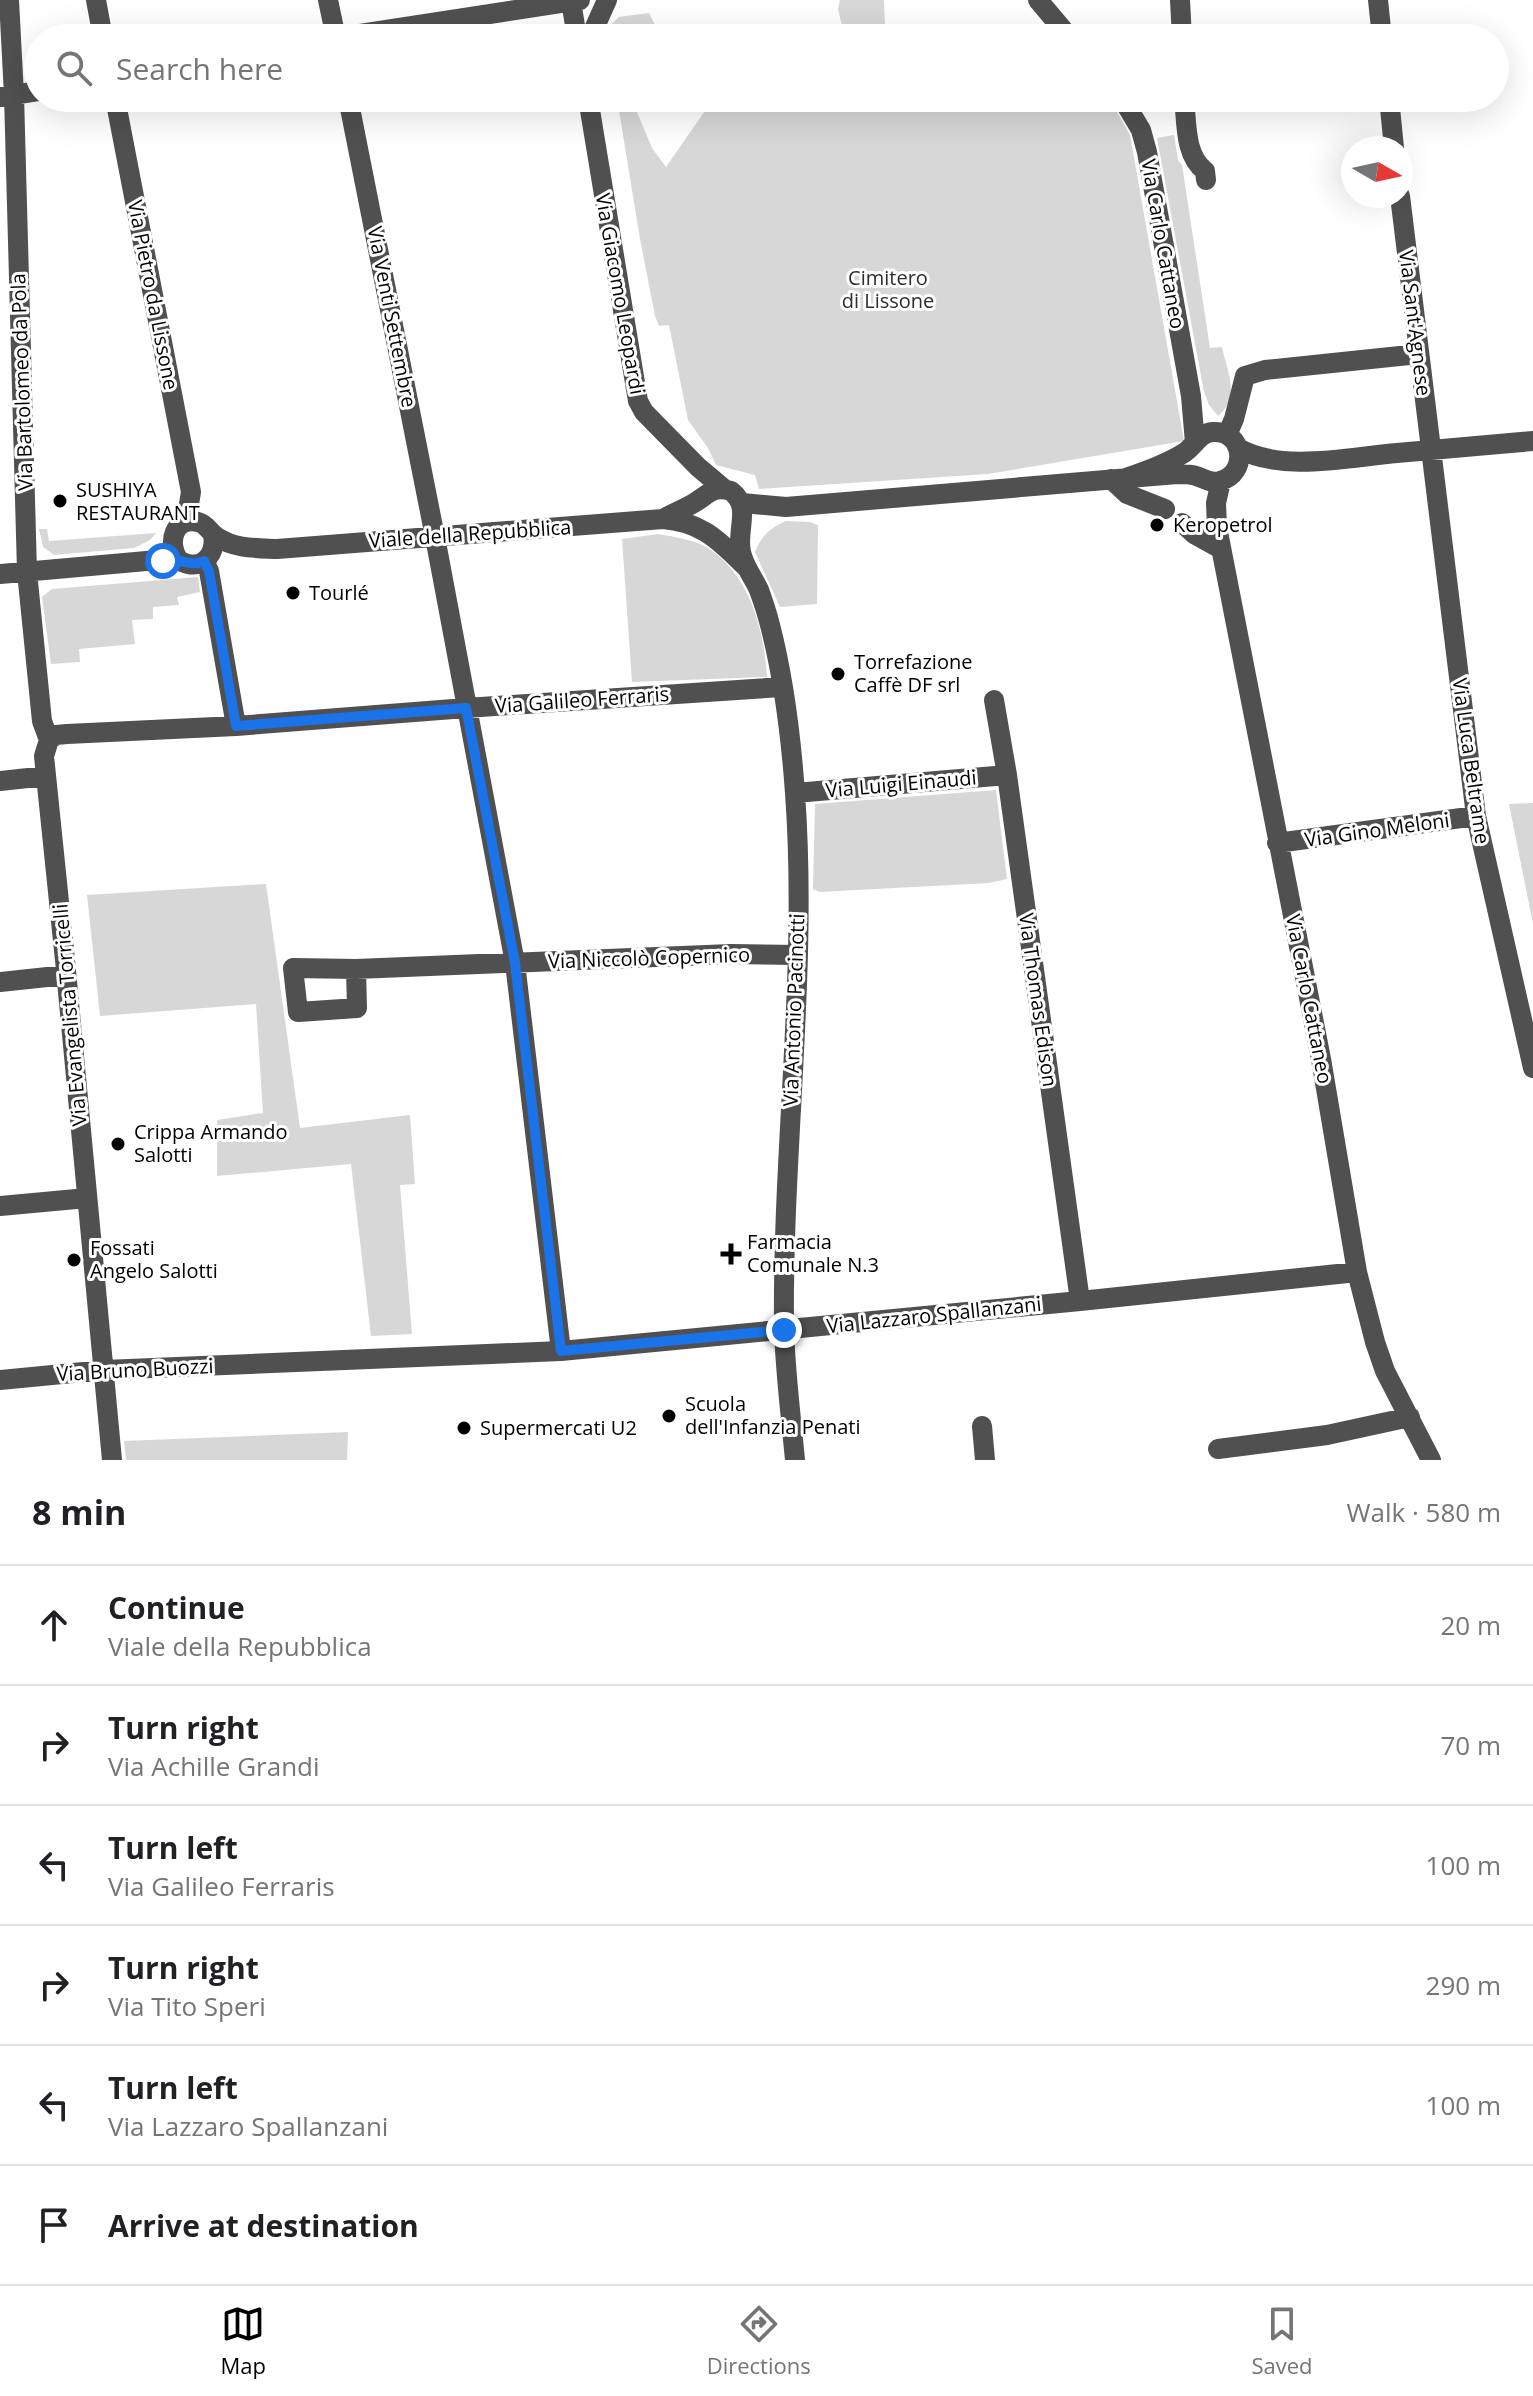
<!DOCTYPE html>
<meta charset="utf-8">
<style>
:root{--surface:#fff;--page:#f6f6f6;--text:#202124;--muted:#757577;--line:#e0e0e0;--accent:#000}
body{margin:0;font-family:"Open Sans",sans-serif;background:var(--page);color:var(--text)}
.compass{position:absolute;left:1341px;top:136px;width:72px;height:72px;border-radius:50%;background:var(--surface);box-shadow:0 8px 32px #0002;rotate:99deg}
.stop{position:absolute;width:24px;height:24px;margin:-18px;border:6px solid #1a73e8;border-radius:50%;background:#fff}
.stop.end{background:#1a73e8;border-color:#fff;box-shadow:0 2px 8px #0008}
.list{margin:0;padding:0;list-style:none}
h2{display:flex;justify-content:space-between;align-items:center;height:104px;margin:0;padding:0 32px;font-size:34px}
h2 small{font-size:26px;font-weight:400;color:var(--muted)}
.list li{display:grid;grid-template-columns:52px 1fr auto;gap:24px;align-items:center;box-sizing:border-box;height:120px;padding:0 32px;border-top:2px solid var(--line)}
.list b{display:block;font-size:30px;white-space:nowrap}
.list p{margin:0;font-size:26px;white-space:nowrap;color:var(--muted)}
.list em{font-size:26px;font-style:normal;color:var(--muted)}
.icon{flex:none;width:44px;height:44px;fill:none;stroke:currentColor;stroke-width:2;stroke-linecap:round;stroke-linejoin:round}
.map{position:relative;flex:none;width:1533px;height:1460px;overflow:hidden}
.search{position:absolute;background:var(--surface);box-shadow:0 8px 32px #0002;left:24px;right:24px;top:24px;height:88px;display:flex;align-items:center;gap:20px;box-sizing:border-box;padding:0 28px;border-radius:44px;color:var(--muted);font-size:30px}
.sheet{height:824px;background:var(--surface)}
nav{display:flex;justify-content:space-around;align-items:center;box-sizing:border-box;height:112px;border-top:2px solid var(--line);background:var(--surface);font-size:22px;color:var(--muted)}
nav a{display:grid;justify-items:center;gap:4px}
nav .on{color:var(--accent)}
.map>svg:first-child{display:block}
.green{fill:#d7d7d7}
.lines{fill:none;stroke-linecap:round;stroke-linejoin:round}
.minor{stroke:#505050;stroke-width:20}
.route{stroke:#1a73e8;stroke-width:10}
.poi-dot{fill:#000;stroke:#fff;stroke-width:3}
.labels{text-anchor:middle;stroke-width:6;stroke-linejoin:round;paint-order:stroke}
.street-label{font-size:20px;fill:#000;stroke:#fff}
.park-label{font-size:20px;fill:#2e2e2e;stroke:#fff}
.poi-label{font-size:20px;fill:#000;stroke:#fff;text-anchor:start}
</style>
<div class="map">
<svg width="1533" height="1460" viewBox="0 0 1533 1460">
<rect width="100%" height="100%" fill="#fff"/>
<path class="green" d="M840,0H884L885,25L844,34L838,9Z
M649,13L656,27L658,38H606L604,31L619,17Z
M617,98H631L652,148L666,167L709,105L751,98H1104L1117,112L1130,135L1184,441L988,474L759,489L755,475L716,465L708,448L688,420L669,325L659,326L655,316L640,239Z
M1174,135L1178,160L1182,165L1210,348L1222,347C1227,371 1241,397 1218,416L1209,405L1204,392L1157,138Z
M786,521L810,522L818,525L817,604L780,607L755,552C762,535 770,528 786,521Z
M39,529H47L49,541L156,533L150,540L134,548L54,555L43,547Z
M658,534C675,537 697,540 711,550C751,578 764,631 767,677L632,682L622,539Z
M198,577L200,592L177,597L179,605L153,607V619L132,620L135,644L79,649L80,662L51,664L42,597L52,589Z
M996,790L1007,879L989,883L819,892L813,889L815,804Z
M1533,803V924L1509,804Z
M266,884L300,1128L410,1115L415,1184L400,1185L412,1334L371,1336L351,1164L217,1176V1120L263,1113L256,1004L100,1016L87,895Z
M348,1432L347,1460H126L124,1441Z"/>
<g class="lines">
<path class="minor" d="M9,0L14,95L27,572L42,721L49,740L44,756L65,960L112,1460
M96,0L103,38
M328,0L336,38
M1038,0L1070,38
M1180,0L1182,38
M1378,0L1382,38
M571,1L577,38
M334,38L580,0
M590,38L607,0
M0,97L38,91
M115,98L191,492L186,522
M348,98L435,537L515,963L561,1351
M588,98L638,401L644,412L698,467L723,488
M1122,98L1141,130L1147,152L1191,396L1195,443
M1184,98C1187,122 1184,155 1205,171L1206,180
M1389,98L1394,148
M1400,196L1476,816L1533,1068
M1227,435L1234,419L1245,376L1265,370L1419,354
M1238,448C1282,473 1349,457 1397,453C1442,449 1488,445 1533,441
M1111,479L1127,494L1165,509
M1221,481L1216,503L1217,527L1321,1059L1357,1272L1375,1342L1385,1371L1431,1460
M742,503L786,507L1177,474C1183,474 1191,474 1196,476C1204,478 1210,484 1220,481C1249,474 1244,430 1213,432C1199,433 1195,446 1184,453C1166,464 1146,471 1126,478
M663,519C673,513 684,509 694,503C708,495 713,485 731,491C752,507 736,529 741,552C744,566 753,577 759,590C763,601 767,613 770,625C784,679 791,737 795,793C808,971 782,1149 784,1327C785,1371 791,1416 795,1460
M1182,523L1194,534L1221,549
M178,559C167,543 174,516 198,522C207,524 210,533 217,537C235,549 256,548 277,549L663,519C702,522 719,541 745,566
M204,561L209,571L236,726
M0,574L169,559C178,559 180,562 188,564C206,568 216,551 213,535
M994,700L1007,775L1080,1301
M49,740L56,735L67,734L236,726L466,708L782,687
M0,781L46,776
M795,793L1007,775
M1277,843L1476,816
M356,969L357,1008L298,1012L293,968L356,969L731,954L798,955
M0,982L66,975
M0,1206L87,1198
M0,1380L104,1370L561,1351L1080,1301L1357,1272
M982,1426L985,1460
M1218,1449L1327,1435L1410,1417"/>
</g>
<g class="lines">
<path class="route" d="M163,561C179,556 189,568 204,561L209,571L236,726L466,708L515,963L561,1351L784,1330"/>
</g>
<g class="poi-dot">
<circle cx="60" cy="501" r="8"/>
<circle cx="1157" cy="525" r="8"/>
<circle cx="293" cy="593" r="8"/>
<circle cx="838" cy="674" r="8"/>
<circle cx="118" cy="1144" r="8"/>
<path d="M727 1242h8v8h8v8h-8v8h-8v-8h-8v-8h8z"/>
<circle cx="74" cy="1260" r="8"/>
<circle cx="669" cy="1416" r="8"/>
<circle cx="464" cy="1428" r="8"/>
</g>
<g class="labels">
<g class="street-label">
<text transform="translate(1163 244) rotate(80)" y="7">Via Carlo Cattaneo</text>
<text transform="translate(620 294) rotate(80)" y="7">Via Giacomo Leopardi</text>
<text transform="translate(153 295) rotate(79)" y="7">Via Pietro da Lissone</text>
<text transform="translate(392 317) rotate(79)" y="7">Via Venti Settembre</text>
<text transform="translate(1415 323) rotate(83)" y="7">Via Sant'Agnese</text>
<text transform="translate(22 382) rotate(-92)" y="7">Via Bartolomeo da Pola</text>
<text transform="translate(470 534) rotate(-4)" y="7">Viale della Repubblica</text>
<text transform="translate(582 700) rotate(-4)" y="7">Via Galileo Ferraris</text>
<text transform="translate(1471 761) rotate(82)" y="7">Via Luca Beltrame</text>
<text transform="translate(901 784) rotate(-5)" y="7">Via Luigi Einaudi</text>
<text transform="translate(1377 830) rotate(-8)" y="7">Via Gino Meloni</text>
<text transform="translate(649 958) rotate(-2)" y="7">Via Niccolò Copernico</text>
<text transform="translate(1309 999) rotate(79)" y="7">Via Carlo Cattaneo</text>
<text transform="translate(1038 1000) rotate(82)" y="7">Via Thomas Edison</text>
<text transform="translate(794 1010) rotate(-88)" y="7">Via Antonio Pacinotti</text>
<text transform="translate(70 1015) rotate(-95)" y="7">Via Evangelista Torricelli</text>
<text transform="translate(934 1315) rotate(-6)" y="7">Via Lazzaro Spallanzani</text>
<text transform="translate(135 1370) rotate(-3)" y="7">Via Bruno Buozzi</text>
</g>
<g class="park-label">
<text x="888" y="285">Cimitero<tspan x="888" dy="23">di Lissone</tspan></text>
</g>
<g class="poi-label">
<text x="76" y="497">SUSHIYA<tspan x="76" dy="23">RESTAURANT</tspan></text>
<text x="1173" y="532">Keropetrol</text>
<text x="309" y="600">Tourlé</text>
<text x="854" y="669">Torrefazione<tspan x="854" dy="23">Caffè DF srl</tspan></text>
<text x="134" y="1139">Crippa Armando<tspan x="134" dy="23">Salotti</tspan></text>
<text x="747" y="1249">Farmacia<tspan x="747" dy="23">Comunale N.3</tspan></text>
<text x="90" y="1255">Fossati<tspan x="90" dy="23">Angelo Salotti</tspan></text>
<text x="685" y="1411">Scuola<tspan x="685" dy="23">dell'Infanzia Penati</tspan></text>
<text x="480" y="1435">Supermercati U2</text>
</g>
</g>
</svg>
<svg class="compass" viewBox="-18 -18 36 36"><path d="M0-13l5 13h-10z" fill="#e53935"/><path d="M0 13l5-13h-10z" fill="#757577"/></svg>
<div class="stop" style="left:163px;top:561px"></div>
<div class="stop end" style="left:784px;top:1330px"></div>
<div class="search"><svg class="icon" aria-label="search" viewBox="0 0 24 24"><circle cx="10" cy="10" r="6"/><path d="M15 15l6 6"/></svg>Search here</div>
</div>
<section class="sheet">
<h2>8 min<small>Walk · 580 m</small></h2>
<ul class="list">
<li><svg class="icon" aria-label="ahead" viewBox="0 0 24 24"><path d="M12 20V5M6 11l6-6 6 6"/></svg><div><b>Continue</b><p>Viale della Repubblica</p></div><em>20 m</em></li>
<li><svg class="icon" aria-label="right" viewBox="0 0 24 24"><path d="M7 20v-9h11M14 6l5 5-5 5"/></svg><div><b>Turn right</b><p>Via Achille Grandi</p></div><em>70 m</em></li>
<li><svg class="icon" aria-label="left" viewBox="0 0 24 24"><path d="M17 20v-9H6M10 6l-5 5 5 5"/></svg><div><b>Turn left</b><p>Via Galileo Ferraris</p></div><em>100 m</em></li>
<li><svg class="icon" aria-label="right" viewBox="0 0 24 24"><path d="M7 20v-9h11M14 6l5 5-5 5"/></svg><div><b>Turn right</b><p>Via Tito Speri</p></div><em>290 m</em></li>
<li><svg class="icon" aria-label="left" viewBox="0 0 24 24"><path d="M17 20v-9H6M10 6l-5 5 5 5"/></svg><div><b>Turn left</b><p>Via Lazzaro Spallanzani</p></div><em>100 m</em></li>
<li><svg class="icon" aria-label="arrive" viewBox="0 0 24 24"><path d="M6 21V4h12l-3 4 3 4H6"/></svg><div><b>Arrive at destination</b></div></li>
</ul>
</section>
<nav>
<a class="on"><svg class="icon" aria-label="map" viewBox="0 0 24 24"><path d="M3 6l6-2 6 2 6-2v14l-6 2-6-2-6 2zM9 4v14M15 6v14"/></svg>Map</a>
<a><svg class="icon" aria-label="directions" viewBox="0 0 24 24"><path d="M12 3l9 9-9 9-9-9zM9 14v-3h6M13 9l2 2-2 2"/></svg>Directions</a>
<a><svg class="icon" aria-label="saved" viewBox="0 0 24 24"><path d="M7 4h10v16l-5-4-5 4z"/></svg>Saved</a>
</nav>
